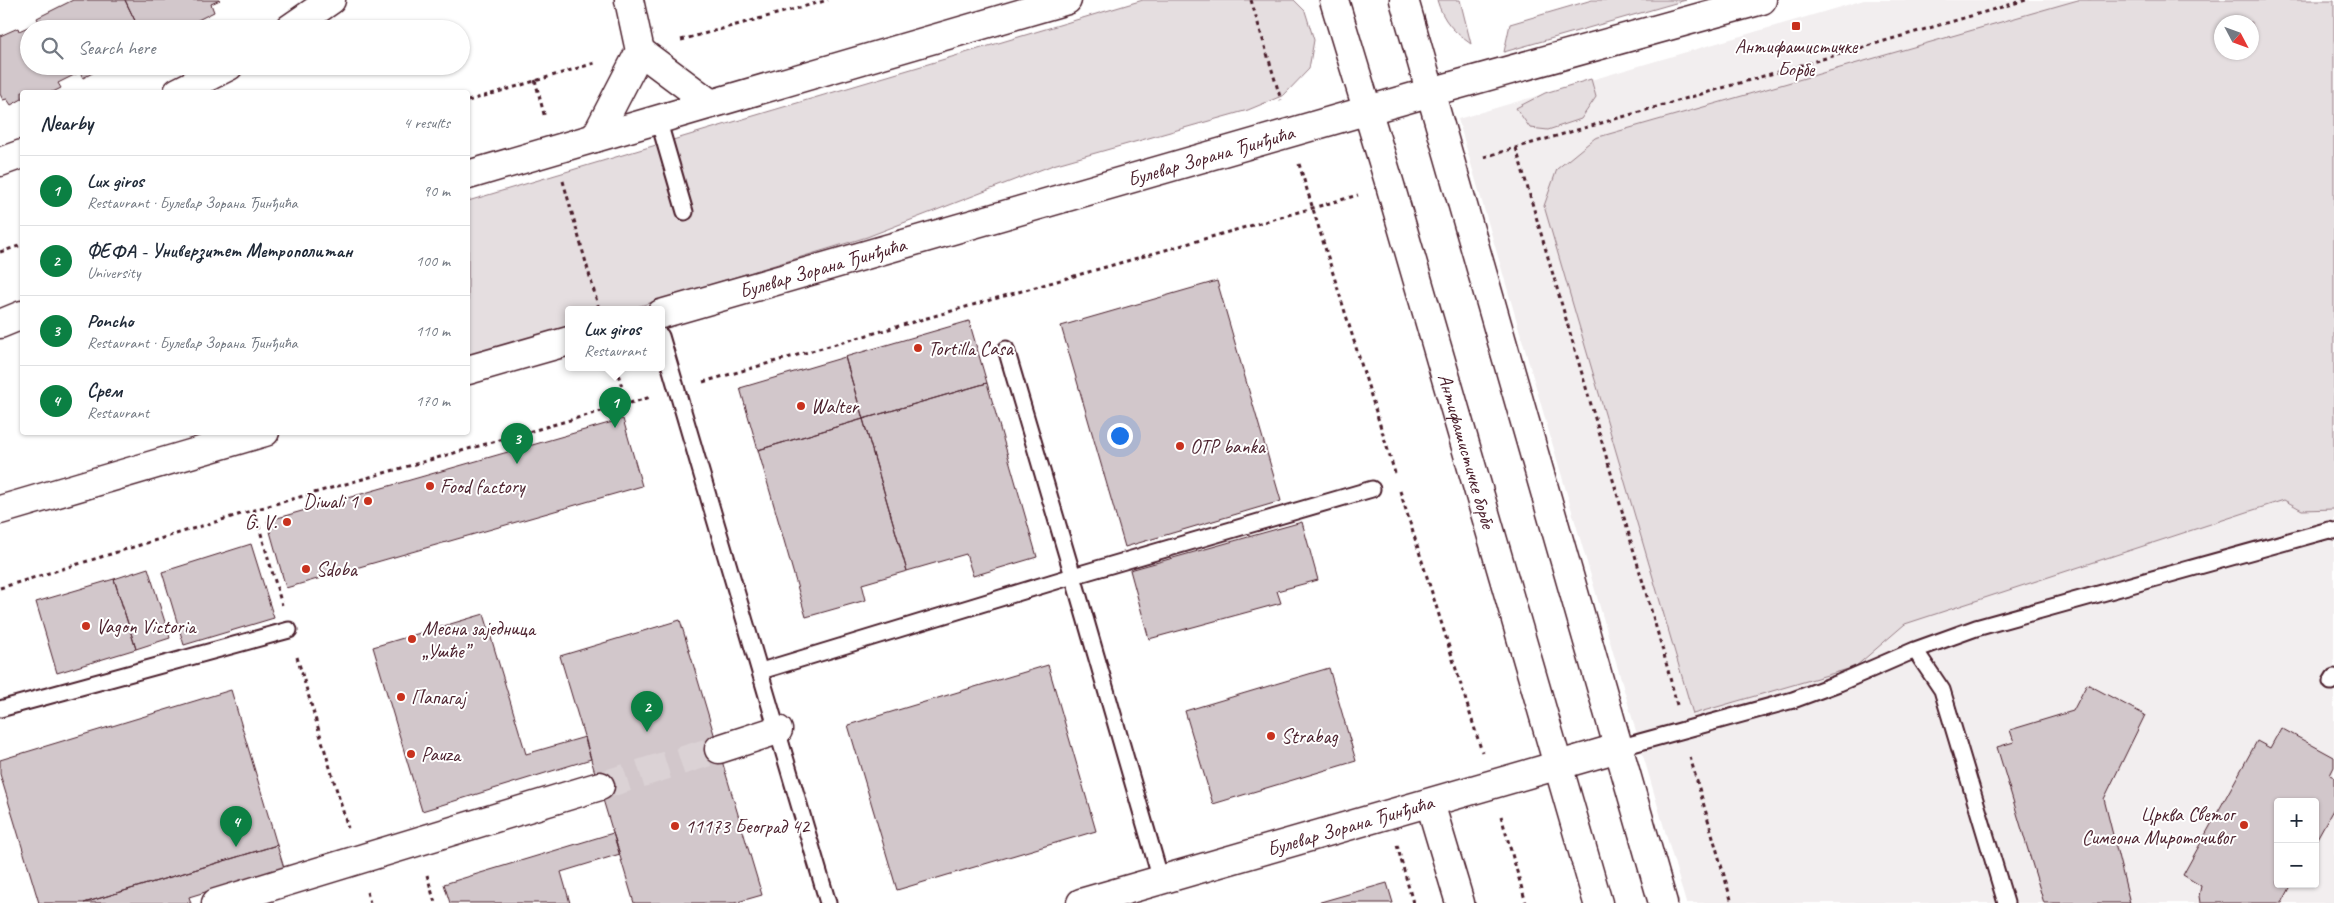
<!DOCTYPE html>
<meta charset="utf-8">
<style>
:root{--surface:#fff;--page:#f6f6f7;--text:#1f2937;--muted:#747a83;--line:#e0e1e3;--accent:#0b8043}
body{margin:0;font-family:Caveat,sans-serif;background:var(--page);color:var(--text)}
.controls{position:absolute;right:15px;bottom:15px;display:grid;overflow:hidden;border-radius:5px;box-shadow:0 1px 4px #0004}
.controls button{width:45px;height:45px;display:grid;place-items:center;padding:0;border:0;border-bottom:1px solid var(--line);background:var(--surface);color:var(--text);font:25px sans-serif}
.compass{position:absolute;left:2214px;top:15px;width:45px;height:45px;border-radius:50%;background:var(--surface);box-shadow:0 1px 4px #0004;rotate:131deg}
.you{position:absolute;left:1119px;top:435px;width:18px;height:18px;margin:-12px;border:4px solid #fff;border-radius:50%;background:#1a73e8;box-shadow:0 0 0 8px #1a73e833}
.badge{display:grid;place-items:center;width:32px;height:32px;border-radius:50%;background:var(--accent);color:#fff;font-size:16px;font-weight:700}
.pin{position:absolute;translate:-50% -41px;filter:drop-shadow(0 1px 2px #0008)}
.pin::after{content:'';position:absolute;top:26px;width:18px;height:15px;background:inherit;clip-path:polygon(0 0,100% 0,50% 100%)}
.popup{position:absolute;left:565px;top:306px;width:100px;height:65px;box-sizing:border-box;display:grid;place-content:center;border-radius:5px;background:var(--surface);filter:drop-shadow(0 1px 4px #0005);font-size:16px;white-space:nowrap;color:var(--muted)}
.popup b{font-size:19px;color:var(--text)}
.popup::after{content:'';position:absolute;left:50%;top:100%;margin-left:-10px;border:10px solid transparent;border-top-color:var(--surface)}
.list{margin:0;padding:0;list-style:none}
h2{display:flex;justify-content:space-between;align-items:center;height:65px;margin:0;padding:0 20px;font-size:21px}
h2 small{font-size:16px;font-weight:400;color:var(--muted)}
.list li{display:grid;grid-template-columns:32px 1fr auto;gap:15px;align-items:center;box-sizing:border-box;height:70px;padding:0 20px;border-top:1px solid var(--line)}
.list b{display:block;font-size:19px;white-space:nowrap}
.list p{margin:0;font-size:16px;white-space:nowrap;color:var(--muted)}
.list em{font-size:16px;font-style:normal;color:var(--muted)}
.icon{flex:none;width:28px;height:28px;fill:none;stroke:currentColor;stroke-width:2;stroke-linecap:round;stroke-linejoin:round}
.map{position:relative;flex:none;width:2334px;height:903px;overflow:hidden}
.search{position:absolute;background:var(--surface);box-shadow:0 1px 4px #0004;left:20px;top:20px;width:450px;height:55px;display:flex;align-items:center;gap:12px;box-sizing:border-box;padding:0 18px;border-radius:28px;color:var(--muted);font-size:19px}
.panel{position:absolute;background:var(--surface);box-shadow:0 1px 4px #0004;left:20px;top:90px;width:450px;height:345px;border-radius:5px}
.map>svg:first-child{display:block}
.built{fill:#f2eeef;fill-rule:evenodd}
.green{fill:#e5dee0;stroke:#987e86;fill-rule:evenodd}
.building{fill:#d2c7cb;stroke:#4a1f2b}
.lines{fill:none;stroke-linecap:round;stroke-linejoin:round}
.street-tunnel{stroke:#dbd2d5;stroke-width:28;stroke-dasharray:28 14;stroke-linecap:butt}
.lane-casing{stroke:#4a1f2b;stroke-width:19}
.street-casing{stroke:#4a1f2b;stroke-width:31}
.secondary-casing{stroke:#4a1f2b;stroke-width:31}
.path{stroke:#4a1f2b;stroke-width:3;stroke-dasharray:4 4;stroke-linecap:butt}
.lane{stroke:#fff;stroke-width:15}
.street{stroke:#fff;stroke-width:28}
.secondary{stroke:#fff;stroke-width:28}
.poi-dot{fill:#c8321e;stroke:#fff;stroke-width:2}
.labels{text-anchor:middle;stroke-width:4;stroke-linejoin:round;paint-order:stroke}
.poi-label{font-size:20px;fill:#4a1f2b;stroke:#fff;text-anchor:start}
.street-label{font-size:20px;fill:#4a1f2b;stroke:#fff}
</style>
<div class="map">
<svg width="2334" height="903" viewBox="0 0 2334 903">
<rect width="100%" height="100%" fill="#fff"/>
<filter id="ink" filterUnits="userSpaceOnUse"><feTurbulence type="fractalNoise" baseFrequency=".02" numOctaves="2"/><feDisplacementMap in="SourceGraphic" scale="10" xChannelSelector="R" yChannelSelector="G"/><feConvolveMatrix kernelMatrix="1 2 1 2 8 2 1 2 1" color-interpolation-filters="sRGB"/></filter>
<g filter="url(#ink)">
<path class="built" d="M1864,0H2334V903H1686L1458,119ZM2222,22H2252V52H2222ZM2278,802H2315V884H2278Z"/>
<path class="green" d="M1143,0H1294L1305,11L1314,40L1309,69L1284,95L1248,110L1053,165L867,237L630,309H569V328L468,358V201Z
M1437,0H1460L1471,44C1454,32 1443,21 1437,0Z
M1592,0H1686L1504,52L1510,24Z
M2078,0H2334V509L2302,510L2284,500L1905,624L1855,667L1693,714L1544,206L1557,169L1595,138ZM2252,22V52H2222V22Z
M1591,79L1596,97L1581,119L1548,130L1530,128L1516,108L1545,93Z"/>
<path class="building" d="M73,0H125L139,29H29V66H106L83,78L80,72L58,83L61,88L53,92H22V99L11,105L7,99L3,100L0,94V36L18,28L19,31L39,22L37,18Z
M125,0H220L211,4L214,12L180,29H174L172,25L164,29H139Z
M1217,281L1281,501L1125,547L1061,326Z
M969,321L987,383L863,419L845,357Z
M845,357L863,419L758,450L740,388Z
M987,383L1037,557L973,576L966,554L907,571L863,419Z
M623,419L642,486L286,588L267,521Z
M863,419L907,571L862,584L866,600L806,617L758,450Z
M1302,522L1318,580L1277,591L1281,603L1149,639L1130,570Z
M251,544L274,618L184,645L162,572Z
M148,568L170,638L136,649L114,579Z
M114,579L136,649L57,673L36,602Z
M484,614L526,754L585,737L591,759L422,811L373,647Z
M680,620L762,895L734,903H634L560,656Z
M1048,665L1096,831L897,890L848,725Z
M1329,668L1356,761L1213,804L1185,711Z
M2087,684L2145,715L2104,799L2130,903H2044L1997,747L2014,742L2010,730L2073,711Z
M231,690L277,845L84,903H39L0,774V760Z
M2281,728L2334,757V767L2330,775L2334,777V808L2315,842V802H2278V884H2292L2282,903H2200L2199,896L2201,886L2183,875L2257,741L2270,748Z
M613,833L620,854L561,872L570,903H450L444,884Z
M277,845L284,868L189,897L191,903H84Z
M1387,883L1393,903H1317Z"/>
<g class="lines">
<path class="street-tunnel" d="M600,786L719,749"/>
<defs>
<path id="lane" d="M658,119L685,212
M661,336L828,903
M1915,650L1942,690L2006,903
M761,671L1073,576L1006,349
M2331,682L2334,677
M0,709L289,630
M1618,748L1793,700L1839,683L1915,650L1976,628L2329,530L2334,531
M1161,880L1073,576L1372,489"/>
<g id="street">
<path d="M289,29L331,0"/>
<path d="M640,51L711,104"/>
<path d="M178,92L229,66"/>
<path d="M595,138L640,51L629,0"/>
<path d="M0,162L22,154"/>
<path d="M719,749L778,730"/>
<path d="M1430,803L1460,903"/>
<path d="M216,903L600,786"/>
<path id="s1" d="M1081,903L1618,748"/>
</g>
<g id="secondary">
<path id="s2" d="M1334,0L1390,185L1598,903"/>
<path d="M1404,0L1663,903"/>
<path d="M468,175L1067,0"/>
<path id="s3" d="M661,314L1431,92L1762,0"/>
<path d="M0,324L22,315"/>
<path d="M468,370L569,341"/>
<path d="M0,510L265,432"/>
</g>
</defs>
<use href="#lane" class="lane-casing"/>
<use href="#street" class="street-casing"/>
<use href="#secondary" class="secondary-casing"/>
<path class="path" d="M1251,0L1281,100
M681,40L828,0
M535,80L545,118
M468,101L595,63
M1516,148L1663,651L1677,705
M1484,157L2026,0
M1299,164L1395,473
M563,181L599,309
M0,252L22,245
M616,367L627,404
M703,382L1358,195
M1400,491L1482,752
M254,510L282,605
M0,588L254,510L651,397
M297,657L348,828
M1690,757L1732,903
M1501,816L1526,903
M1397,845L1413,903
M427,875L435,903
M367,892L370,903"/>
<use href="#lane" class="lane"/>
<use href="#street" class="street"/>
<use href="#secondary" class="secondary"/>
</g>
</g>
<g class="poi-dot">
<rect x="1791" y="21" width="10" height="10" rx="2.5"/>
<circle cx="918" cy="348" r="5"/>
<circle cx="801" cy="406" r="5"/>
<circle cx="1180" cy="446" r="5"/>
<circle cx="430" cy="486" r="5"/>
<circle cx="368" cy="501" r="5"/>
<circle cx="287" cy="522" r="5"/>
<circle cx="306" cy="569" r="5"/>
<circle cx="86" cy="626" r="5"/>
<circle cx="412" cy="639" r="5"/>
<circle cx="401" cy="697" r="5"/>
<circle cx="1271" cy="736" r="5"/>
<circle cx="411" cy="754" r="5"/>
<circle cx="2244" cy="825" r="5"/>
<circle cx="675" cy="826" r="5"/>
</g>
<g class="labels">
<g class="poi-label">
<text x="1796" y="53" text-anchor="middle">Антифашистичке<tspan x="1796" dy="23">Борбе</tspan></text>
<text x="928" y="355">Tortilla Casa</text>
<text x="811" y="413">Walter</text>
<text x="1190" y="453">OTP banka</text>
<text x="440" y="493">Food factory</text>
<text x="358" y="508" text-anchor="end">Diwali 1</text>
<text x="277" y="529" text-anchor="end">G. V.</text>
<text x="316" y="576">Sdoba</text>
<text x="96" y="633">Vagon Victoria</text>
<text x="422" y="635">Месна заједница<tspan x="422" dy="23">„Ушће”</tspan></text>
<text x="411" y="704">Папагај</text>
<text x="1281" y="743">Strabag</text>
<text x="421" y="761">Pauza</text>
<text x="2234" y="821" text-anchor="end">Црква Светог<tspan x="2234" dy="23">Симеона Мироточивог</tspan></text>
<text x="685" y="833">11173 Београд 42</text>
</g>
<g class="street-label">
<text dy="7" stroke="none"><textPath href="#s3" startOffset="572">Булевар Зорана Ђинђића</textPath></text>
<text dy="7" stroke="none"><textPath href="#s3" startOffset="168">Булевар Зорана Ђинђића</textPath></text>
<text dy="7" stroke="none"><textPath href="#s2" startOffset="470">Антифашистичке борбе</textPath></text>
<text dy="7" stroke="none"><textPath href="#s1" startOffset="280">Булевар Зорана Ђинђића</textPath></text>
</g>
</g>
</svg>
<div class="controls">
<button>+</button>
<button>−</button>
</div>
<svg class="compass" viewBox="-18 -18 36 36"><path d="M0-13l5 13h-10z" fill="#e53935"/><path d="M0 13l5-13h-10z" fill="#747a83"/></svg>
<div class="you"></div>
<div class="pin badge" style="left:615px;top:428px">1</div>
<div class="popup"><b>Lux giros</b>Restaurant</div>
<div class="pin badge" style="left:647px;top:732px">2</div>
<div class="pin badge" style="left:517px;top:464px">3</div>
<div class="pin badge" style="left:236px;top:847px">4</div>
<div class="search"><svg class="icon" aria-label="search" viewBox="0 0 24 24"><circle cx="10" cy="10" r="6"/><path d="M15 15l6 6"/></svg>Search here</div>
<section class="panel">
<h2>Nearby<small>4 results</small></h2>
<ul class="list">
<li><span class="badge">1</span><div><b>Lux giros</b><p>Restaurant · Булевар Зорана Ђинђића</p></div><em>90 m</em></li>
<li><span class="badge">2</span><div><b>ФЕФА - Универзитет Метрополитан</b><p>University</p></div><em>100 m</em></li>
<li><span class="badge">3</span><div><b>Poncho</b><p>Restaurant · Булевар Зорана Ђинђића</p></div><em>110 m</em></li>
<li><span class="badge">4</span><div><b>Срем</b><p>Restaurant</p></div><em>170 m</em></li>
</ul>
</section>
</div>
